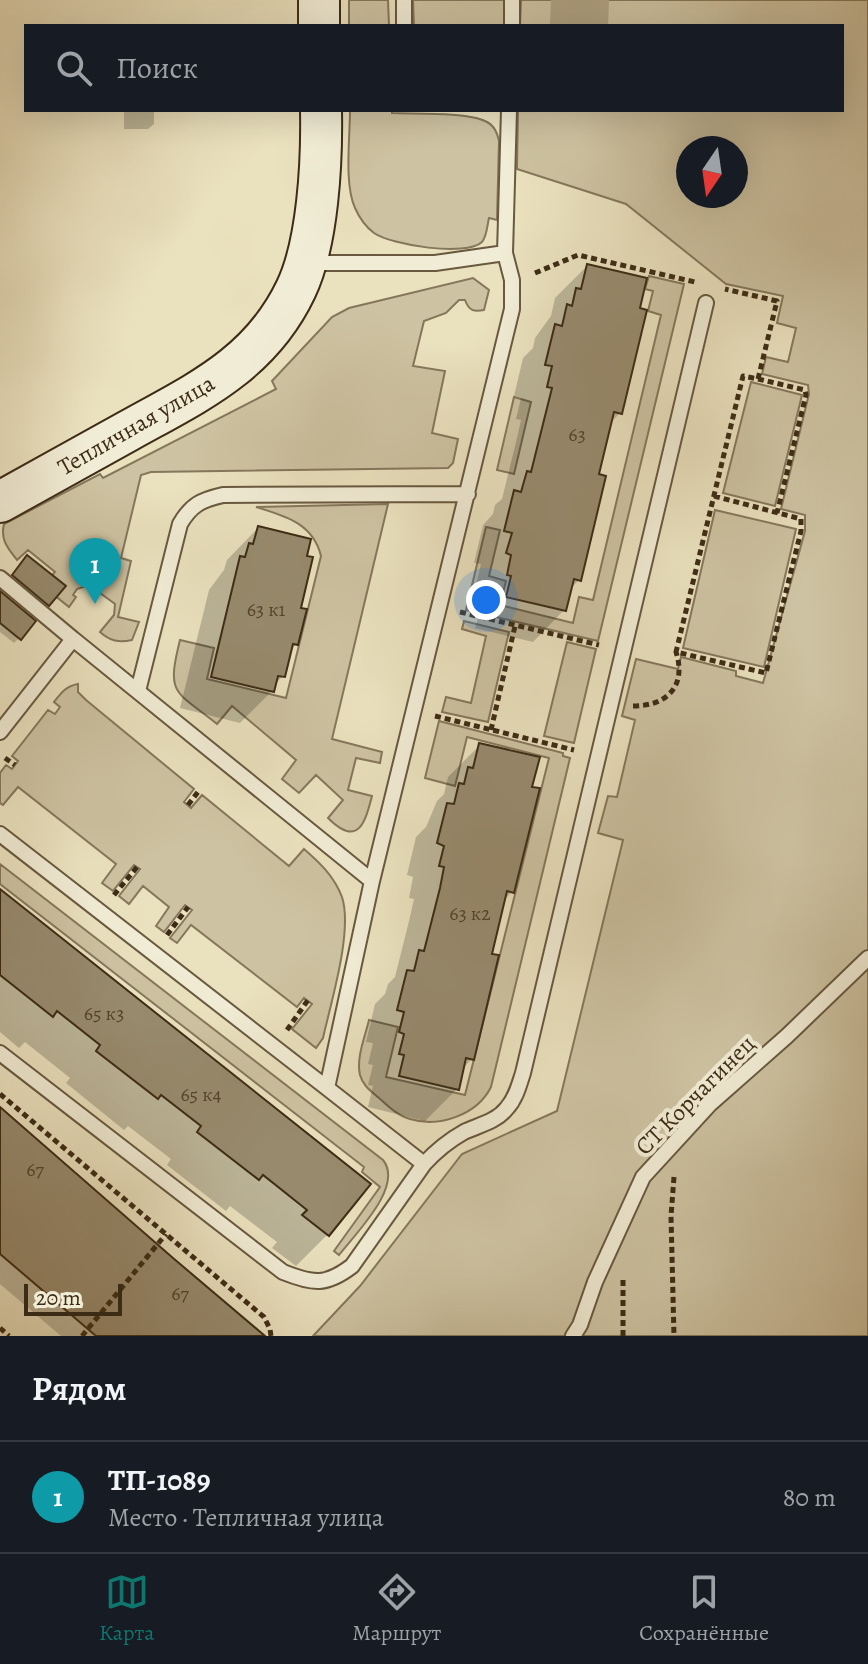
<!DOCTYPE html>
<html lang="ru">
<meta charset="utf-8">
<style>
:root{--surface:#171b24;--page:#20242c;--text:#f1f3f6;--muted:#9ea1a6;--line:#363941;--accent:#0f766e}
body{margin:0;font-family:Alegreya,serif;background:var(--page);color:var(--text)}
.compass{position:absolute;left:676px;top:136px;width:72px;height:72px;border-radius:50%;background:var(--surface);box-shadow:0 8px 32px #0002;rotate:193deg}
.scale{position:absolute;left:24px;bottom:20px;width:98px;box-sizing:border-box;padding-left:8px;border:4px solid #3d2c15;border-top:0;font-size:22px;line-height:28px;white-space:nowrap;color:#3d2c15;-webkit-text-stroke:6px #f1ecd5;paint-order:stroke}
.you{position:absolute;left:486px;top:600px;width:28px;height:28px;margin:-20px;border:6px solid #fff;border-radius:50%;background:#1a73e8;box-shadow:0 0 0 12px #1a73e833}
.badge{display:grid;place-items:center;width:52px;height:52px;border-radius:50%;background:var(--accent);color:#fff;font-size:26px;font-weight:700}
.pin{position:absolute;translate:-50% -66px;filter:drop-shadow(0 2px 4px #0008)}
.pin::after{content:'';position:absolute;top:42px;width:28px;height:24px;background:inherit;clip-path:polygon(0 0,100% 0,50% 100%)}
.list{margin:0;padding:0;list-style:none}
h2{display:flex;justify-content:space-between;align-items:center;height:104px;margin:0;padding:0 32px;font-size:34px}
h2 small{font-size:26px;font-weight:400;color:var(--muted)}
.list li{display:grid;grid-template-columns:52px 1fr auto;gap:24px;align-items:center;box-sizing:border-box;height:112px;padding:0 32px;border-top:2px solid var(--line)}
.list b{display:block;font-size:30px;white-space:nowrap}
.list p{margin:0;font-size:26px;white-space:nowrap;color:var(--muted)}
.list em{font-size:26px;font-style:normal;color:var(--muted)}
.icon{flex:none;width:44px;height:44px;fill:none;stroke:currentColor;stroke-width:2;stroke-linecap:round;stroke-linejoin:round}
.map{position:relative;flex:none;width:868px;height:1336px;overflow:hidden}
.search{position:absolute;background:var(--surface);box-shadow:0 8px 32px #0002;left:24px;right:24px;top:24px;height:88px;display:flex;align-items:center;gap:20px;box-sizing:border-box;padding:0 28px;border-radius:0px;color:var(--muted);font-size:30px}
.sheet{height:216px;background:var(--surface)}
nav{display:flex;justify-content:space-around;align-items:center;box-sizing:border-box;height:112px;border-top:2px solid var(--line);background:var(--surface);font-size:22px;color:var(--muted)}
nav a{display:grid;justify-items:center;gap:4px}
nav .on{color:var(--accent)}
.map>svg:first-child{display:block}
.green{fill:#cdc2a1;stroke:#85775b;stroke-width:2;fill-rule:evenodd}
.shadow{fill:#0003}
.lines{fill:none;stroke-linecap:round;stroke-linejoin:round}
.river{stroke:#afa385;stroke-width:58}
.building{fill:#978a6d;stroke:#3d2c15;stroke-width:2}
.lane-casing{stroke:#68593f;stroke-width:18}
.secondary-casing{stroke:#3d2c15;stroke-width:44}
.path{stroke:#3d2c15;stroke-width:5;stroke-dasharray:6 4;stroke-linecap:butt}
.lane{stroke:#f1ecd5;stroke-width:14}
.secondary{stroke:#f1ecd5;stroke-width:40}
.labels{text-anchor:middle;stroke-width:8;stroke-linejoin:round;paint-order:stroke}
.number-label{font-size:20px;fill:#54442b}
.street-label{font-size:24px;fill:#3d2c15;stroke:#f1ecd5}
</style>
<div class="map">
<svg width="868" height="1336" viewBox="0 0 868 1336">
<rect width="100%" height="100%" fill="#eae1be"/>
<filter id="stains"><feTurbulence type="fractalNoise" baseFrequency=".0025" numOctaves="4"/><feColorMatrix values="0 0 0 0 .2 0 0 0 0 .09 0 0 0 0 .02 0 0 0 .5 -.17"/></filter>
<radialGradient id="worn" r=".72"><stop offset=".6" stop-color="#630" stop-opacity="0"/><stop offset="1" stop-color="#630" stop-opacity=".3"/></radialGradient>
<path class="green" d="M349,0H388L389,26H349Z
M413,0H512V26H414Z
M521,0H868V1336H313L360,1286L462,1154L557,1111L623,840L598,833L608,796L617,797L635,720L622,716L636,659L678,669L681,657L736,671V676L763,683L805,531V515L781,509L809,394L808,385L762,374L766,357L788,362L796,328L777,323L783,296L726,284L626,204L517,169L518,110H842V26H520ZM688,148H736V196H688Z
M350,110H392V113C414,114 467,112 485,121C494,125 497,132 499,141L497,220L489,218C487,226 487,236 482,242C466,257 391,245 374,233C366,227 359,217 355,208C344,184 350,138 350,110Z
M649,276L684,284L598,641L466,610L486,527L500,530L489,576L506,581L500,605L573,623L579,597L593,600L661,315L648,311L653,291L645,289Z
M473,278L489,290L484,310C474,312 469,311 465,300H459L446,313L424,321L413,366L445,371L432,433L458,439L453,463L448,468L151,472L141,475L121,558L131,561L118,617L139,622L132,640C119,643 110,641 100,632L114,615L115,604L89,585L77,589L73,595L76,597L69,607L43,586L55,572L28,550L17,560C8,548 0,540 4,524L100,474L103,478L276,389L272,381L332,317L349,308Z
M751,382L802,395L775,506L723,493Z
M514,397L531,402L514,474L497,470Z
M388,504L332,739L382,752L380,763L356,758L348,790L372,796C365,823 358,848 328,818L343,800L316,775L299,793L282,779L296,760L232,706L217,724C175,690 166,696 180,640L214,648L207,679L286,698L321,556C313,523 285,516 256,507Z
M715,510L796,529L764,667L683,648Z
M464,621L509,632L488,722L442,712L446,697L471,703L486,636L462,629Z
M567,642L596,649L574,743L544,736Z
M78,684V692L86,700L194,789L184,802L191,808L202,795L289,866L304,849C320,863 334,876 342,897C353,931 331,1002 323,1038L316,1048L292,1029L312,1004L304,998L297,1007L191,925L177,943L170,938L192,910L185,905L164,932L156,926L169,907L143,886L129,904L119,896L140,869L134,865L113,891L102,883L116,864L18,787L3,805L0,803V773L6,765L12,769L18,761L12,756L48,710L55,714L60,707L54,702C61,693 66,686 78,684Z
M439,721L563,753V756L570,758L491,1087C477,1115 439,1128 410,1119C398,1116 388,1106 379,1098C371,1091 363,1086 360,1075C356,1058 365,1037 369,1020L398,1027L386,1077L465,1095L549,758L467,737L455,786L425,778Z
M0,864L383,1160C404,1186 356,1233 339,1255L334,1251L380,1187L362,1172L364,1167L0,884Z"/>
<path class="shadow" d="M124,110H154V124L148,129H124Z
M587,266L620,413L610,423L597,476L579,580L569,590L564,610L533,642L475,628L481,607L476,606L480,587L476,585L481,564L474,563L483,525L493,514L495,505L502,499L516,442L521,420L516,419L521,398L514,396L523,358L533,348L535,338L551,316L555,298Z
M258,528L299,610L296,644L289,652L283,676L274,685L272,691L240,723L180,708L209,590L224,570L227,560Z
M27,566L48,605L43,610L12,584Z
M0,599L19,638L14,643L0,632Z
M480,745L512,892L502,902L489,955L472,1059L462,1069L457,1089L425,1121L368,1107L373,1086L368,1085L373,1065L368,1064L373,1043L366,1042L375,1004L385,994L388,984L395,977L409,921L414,899L409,898L413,877L407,875L416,837L426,827L437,801L444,794L448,777Z
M0,892L368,1184L327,1235L296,1266L272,1248L277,1242L230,1206L226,1211L167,1165L171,1159L128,1126L124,1130L66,1083L70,1078L25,1042L19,1048L0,1032Z
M0,1109L246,1336H61L0,1284Z"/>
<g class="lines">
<path class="river" d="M579,26L580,0"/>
</g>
<path class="building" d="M587,264L647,278L640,308L647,310L622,414L614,412L599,474L606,476L581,581L574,579L566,611L506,597L511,576L507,575L511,555L506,553L512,533L504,531L514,490L521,492L527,471L531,472L552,388L547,387L552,366L545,365L555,324L562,326L567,304L572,306L576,288L581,289Z
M258,526L311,539L307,556L313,557L301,608L307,609L298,645L293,644L285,677L278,676L274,692L211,677L240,556L245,557L249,543L253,544Z
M27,555L66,586L49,606L12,575Z
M0,591L36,621L21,640L0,623Z
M479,743L540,757L532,787L540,788L514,893L507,891L492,954L499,955L474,1060L466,1058L459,1090L399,1076L404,1055L399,1054L404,1034L399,1032L404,1012L397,1010L407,970L414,971L419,950L424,951L440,888L444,867L439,866L444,846L437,843L447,803L454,804L459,783L464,784L468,767L473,768Z
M0,889L371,1184L329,1236L302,1215L307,1210L263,1175L259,1180L197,1132L201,1126L161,1095L158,1099L96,1051L100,1045L57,1011L53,1017L0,975Z
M0,1107L173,1258L265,1336H96L0,1254Z"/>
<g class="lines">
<defs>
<path id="lane" d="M404,26V0
M512,26V0
M505,253L512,280V309L372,881L327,1088L424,1164C436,1151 448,1141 464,1132C479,1125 496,1122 507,1108C516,1098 519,1085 523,1073L706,303
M310,263H435L505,253L509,110
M0,578L73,639L0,732
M73,639L372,881
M138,691L180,524C191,505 201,500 223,495L468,494
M0,834L327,1088
M0,1053L283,1272C313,1284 326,1286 352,1266L424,1164
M573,1336L580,1325L595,1282L643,1177L710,1104L787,1036L868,958"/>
<path id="secondary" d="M319,0V26
M0,502C43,478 85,455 128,431C196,393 260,365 296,289C318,243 322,162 321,110"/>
</defs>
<use href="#lane" class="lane-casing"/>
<use href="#secondary" class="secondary-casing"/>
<path class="path" d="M535,273L578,255L695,282
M758,379L805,390L806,395L777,513
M714,496L801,519V531L766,673L676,652L743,376L758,379L777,301L725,289
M460,612L599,645
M633,706C667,706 687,686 676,652
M435,716L574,750
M491,730L515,626
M5,758L15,765
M188,805L198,792
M114,895L137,867
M167,935L188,907
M287,1030L308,1000
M0,1094L264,1317L270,1329L271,1336
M674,1177L671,1216L674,1336
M0,1328L9,1336
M82,1336L166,1234
M623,1336V1280"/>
<use href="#lane" class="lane"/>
<use href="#secondary" class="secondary"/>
</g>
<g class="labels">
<g class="number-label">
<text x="577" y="441">63</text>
<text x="266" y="616">63 к1</text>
<text x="470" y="920">63 к2</text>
<text x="104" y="1020">65 к3</text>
<text x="201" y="1101">65 к4</text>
<text x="35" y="1176">67</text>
<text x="180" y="1300">67</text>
</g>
<g class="street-label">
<text transform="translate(136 425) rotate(-30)" y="8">Тепличная улица</text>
<text transform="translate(695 1095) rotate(-45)" y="8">СТ Корчагинец</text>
</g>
</g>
<rect width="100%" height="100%" filter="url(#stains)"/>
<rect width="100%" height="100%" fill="url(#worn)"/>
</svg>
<svg class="compass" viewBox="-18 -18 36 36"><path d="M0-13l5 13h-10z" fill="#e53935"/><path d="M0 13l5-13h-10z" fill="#9ea1a6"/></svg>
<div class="scale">20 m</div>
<div class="you"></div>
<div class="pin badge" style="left:95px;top:604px;background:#0f9aa8">1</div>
<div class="search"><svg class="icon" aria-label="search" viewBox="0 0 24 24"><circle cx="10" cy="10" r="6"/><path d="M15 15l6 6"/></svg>Поиск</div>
</div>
<section class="sheet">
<h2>Рядом<small></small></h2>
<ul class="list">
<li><span class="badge" style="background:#0f9aa8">1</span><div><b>ТП-1089</b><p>Место · Тепличная улица</p></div><em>80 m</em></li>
</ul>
</section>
<nav>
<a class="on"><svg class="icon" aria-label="map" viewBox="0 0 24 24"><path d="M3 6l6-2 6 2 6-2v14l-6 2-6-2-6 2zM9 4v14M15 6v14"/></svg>Карта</a>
<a><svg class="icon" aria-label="directions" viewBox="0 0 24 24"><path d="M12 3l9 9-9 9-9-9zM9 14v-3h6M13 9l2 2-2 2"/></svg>Маршрут</a>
<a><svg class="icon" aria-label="saved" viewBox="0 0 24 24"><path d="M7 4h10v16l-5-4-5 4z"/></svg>Сохранённые</a>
</nav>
